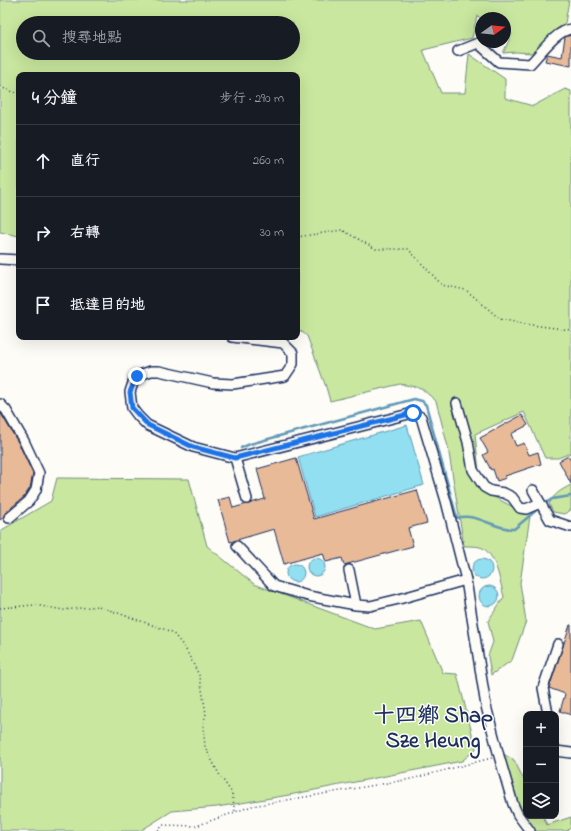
<!DOCTYPE html>
<html lang="zh-TW">
<meta charset="utf-8">
<style>
:root{--surface:#171b24;--page:#20242c;--text:#f1f3f6;--muted:#9ea1a6;--line:#363941}
body{margin:0;font-family:"Indie Flower","LXGW WenKai TC",sans-serif;background:var(--page);color:var(--text)}
.controls{position:absolute;right:12px;bottom:12px;display:grid;overflow:hidden;border-radius:8px;box-shadow:0 4px 16px #0002}
.controls button{width:36px;height:36px;display:grid;place-items:center;padding:0;border:0;border-bottom:1px solid var(--line);background:var(--surface);color:var(--text);font:20px sans-serif}
.compass{position:absolute;left:475px;top:12px;width:36px;height:36px;border-radius:50%;background:var(--surface);box-shadow:0 4px 16px #0002;rotate:75deg}
.stop{position:absolute;width:12px;height:12px;margin:-9px;border:3px solid #1a73e8;border-radius:50%;background:#fff}
.stop.end{background:#1a73e8;border-color:#fff;box-shadow:0 1px 4px #0008}
.list{margin:0;padding:0;list-style:none}
h2{display:flex;justify-content:space-between;align-items:center;height:52px;margin:0;padding:0 16px;font-size:17px}
h2 small{font-size:13px;font-weight:400;color:var(--muted)}
.list li{display:grid;grid-template-columns:26px 1fr auto;gap:12px;align-items:center;box-sizing:border-box;height:72px;padding:0 16px;border-top:1px solid var(--line)}
.list b{display:block;font-size:15px;white-space:nowrap}
.list em{font-size:13px;font-style:normal;color:var(--muted)}
.icon{flex:none;width:22px;height:22px;fill:none;stroke:currentColor;stroke-width:2;stroke-linecap:round;stroke-linejoin:round}
.map{position:relative;flex:none;width:571px;height:831px;overflow:hidden}
.search{position:absolute;background:var(--surface);box-shadow:0 4px 16px #0002;left:16px;top:16px;width:284px;height:44px;display:flex;align-items:center;gap:10px;box-sizing:border-box;padding:0 14px;border-radius:22px;color:var(--muted);font-size:15px}
.panel{position:absolute;background:var(--surface);box-shadow:0 4px 16px #0002;left:16px;top:72px;width:284px;height:268px;border-radius:8px}
.map>svg:first-child{display:block}
.green{fill:#c9e79f;stroke:#728b7e;fill-rule:evenodd}
.water{fill:#91dff0;stroke:#6299b6}
.lines{fill:none;stroke-linecap:round;stroke-linejoin:round}
.stream{stroke:#6299b6;stroke-width:2.5}
.building{fill:#e8ba98;stroke:#1b2f5e}
.minor-casing{stroke:#1b2f5e;stroke-width:12}
.path{stroke:#1b2f5e;stroke-width:1.5;stroke-dasharray:1 3;stroke-linecap:butt}
.minor{stroke:#fdfcf7;stroke-width:9}
.route{stroke:#1a73e8;stroke-width:5}
.labels{text-anchor:middle;stroke-width:3;stroke-linejoin:round;paint-order:stroke}
.district-label{font-size:22px;font-weight:bold;fill:#1b2f5e;stroke:#fdfcf7}
</style>
<div class="map">
<svg width="571" height="831" viewBox="0 0 571 831">
<rect width="100%" height="100%" fill="#fdfcf7"/>
<filter id="ink" filterUnits="userSpaceOnUse"><feTurbulence type="fractalNoise" baseFrequency=".025" numOctaves="2"/><feDisplacementMap in="SourceGraphic" scale="8" xChannelSelector="R" yChannelSelector="G"/><feConvolveMatrix kernelMatrix="1 2 1 2 8 2 1 2 1" color-interpolation-filters="sRGB"/></filter>
<g filter="url(#ink)">
<path class="green" d="M0,0H569L565,23L550,37L543,47L531,53L516,52L503,53L512,34L505,30V18H481L477,16L472,38L423,50L441,93H465L469,54L505,79V98L533,106L565,89L571,91V453L558,458H545L524,412L475,434L481,490L530,516L520,583L526,621L512,660L491,675L488,656L493,642L488,621L504,597C500,582 496,552 480,547C475,546 469,546 464,546L448,447L436,401L421,388L400,384L330,401L326,387L307,336L297,328V75H19V236L0,232ZM23,23H293V53H23Z
M57,478L189,479L207,546L254,584L375,629L421,621L443,673L457,674L476,749L462,761L289,795L217,807L172,811L140,831H0V531L51,501Z
M571,485V510L564,514L553,512L549,504C554,494 561,490 571,485Z
M505,755L514,760L526,784V816H543L547,825L571,817V827L567,831H533L520,814L503,762Z"/>
<path class="water" d="M407,425L424,485L315,517L298,457Z
M307 567a9 9 0 1 1 18 0a9 9 0 1 1-18 0Z
M472 569a10 10 0 1 1 20 0a10 10 0 1 1-20 0Z
M286 573a9 9 0 1 1 18 0a9 9 0 1 1-18 0Z
M479 596a10 10 0 1 1 20 0a10 10 0 1 1-20 0Z"/>
<g class="lines">
<path class="stream" d="M241,448L250,444L414,399L422,401L426,405L457,518C477,512 495,530 514,529L539,508
M546,503L552,499L571,496"/>
</g>
<path class="building" d="M571,35V66L545,61L547,54L562,57L565,37Z
M0,412L19,444L33,474L30,488L24,497L5,513L3,518L0,520Z
M522,415L528,425L511,434L516,446L524,443L529,455L538,452L541,464L505,476L506,478L497,481L493,469L491,470L483,455L488,452L480,438Z
M568,456L571,461V484L559,461Z
M296,458L314,519L417,490L427,523L408,528L413,546L344,565L342,558L326,562L323,553L284,564L274,529L230,542L218,500L230,497L233,508L265,499L257,469Z
M570,625H571V715L560,711L565,694L549,688Z"/>
<g class="lines">
<defs>
<path id="minor" d="M458,51L478,43L499,62L530,64C540,54 557,30 571,29
M0,259L19,260
M232,337L283,343L293,353V364L285,376L233,384L213,383L159,371H151L137,376L133,383L130,392L132,408L138,416L147,425L193,447L235,458L413,413L421,417L446,501L466,580L486,706L499,756L513,804L518,815L530,831
M457,403L468,442L473,470L484,487L491,491L504,493L512,497L520,508L526,509L540,503
M0,404L6,410L24,441L39,473L36,490L29,501L9,518
M235,458L247,499
M533,490L550,520L571,527
M237,546L274,586L308,596L356,605L370,606L399,599L466,580
M349,570L356,605
M548,714L543,688L558,644
M556,751L571,753"/>
</defs>
<use href="#minor" class="minor-casing"/>
<path class="path" d="M0,87L19,94
M297,237L342,230L376,249H408L442,285L466,290L500,319L524,324L571,330
M0,608L35,605L64,610L98,606L172,632L185,648L200,677L206,714L203,724L205,747L219,774L232,793L235,812
M158,831L163,825L196,826L252,806L411,779L492,758"/>
<use href="#minor" class="minor"/>
</g>
</g>
<g class="lines" filter="url(#ink)">
<path class="route" d="M137,376L130,392L132,408L148,425L193,447L235,458L413,413"/>
</g>
<g class="labels">
<g class="district-label">
<text x="433" y="722">十四鄉 Shap<tspan x="433" dy="25">Sze Heung</tspan></text>
</g>
</g>
</svg>
<div class="controls">
<button>+</button>
<button>−</button>
<button><svg class="icon" aria-label="layers" viewBox="0 0 24 24"><path d="M12 4l9 5-9 5-9-5zM3 14l9 5 9-5"/></svg></button>
</div>
<svg class="compass" viewBox="-18 -18 36 36"><path d="M0-13l5 13h-10z" fill="#e53935"/><path d="M0 13l5-13h-10z" fill="#9ea1a6"/></svg>
<div class="stop" style="left:413px;top:413px"></div>
<div class="stop end" style="left:137px;top:376px"></div>
<div class="search"><svg class="icon" aria-label="search" viewBox="0 0 24 24"><circle cx="10" cy="10" r="6"/><path d="M15 15l6 6"/></svg>搜尋地點</div>
<section class="panel">
<h2>4 分鐘<small>步行 · 290 m</small></h2>
<ul class="list">
<li><svg class="icon" aria-label="ahead" viewBox="0 0 24 24"><path d="M12 20V5M6 11l6-6 6 6"/></svg><div><b>直行</b></div><em>260 m</em></li>
<li><svg class="icon" aria-label="right" viewBox="0 0 24 24"><path d="M7 20v-9h11M14 6l5 5-5 5"/></svg><div><b>右轉</b></div><em>30 m</em></li>
<li><svg class="icon" aria-label="arrive" viewBox="0 0 24 24"><path d="M6 21V4h12l-3 4 3 4H6"/></svg><div><b>抵達目的地</b></div></li>
</ul>
</section>
</div>
